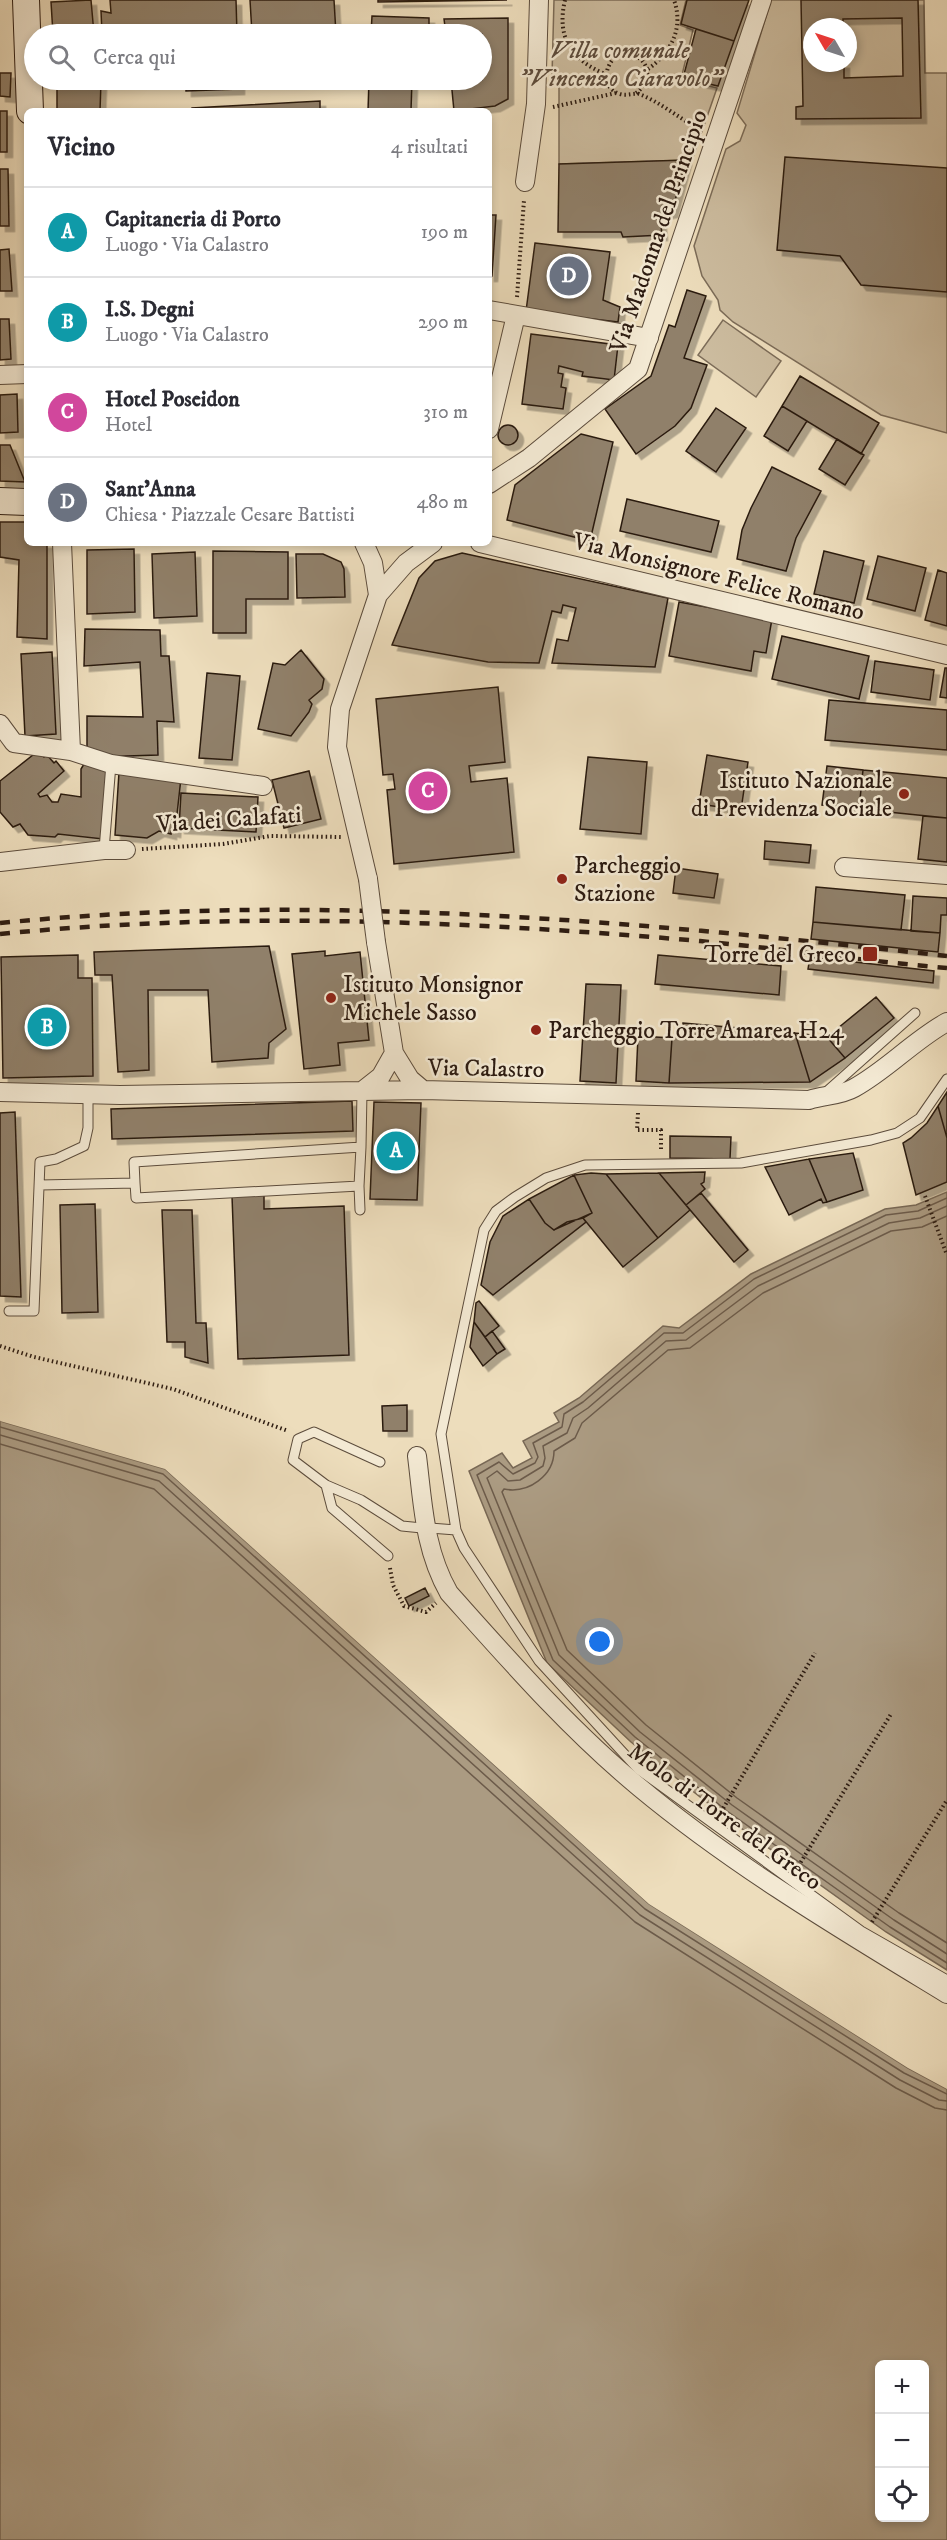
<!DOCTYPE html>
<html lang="it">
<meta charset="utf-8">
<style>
:root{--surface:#fff;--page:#f7f7f7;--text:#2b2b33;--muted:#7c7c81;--line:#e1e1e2;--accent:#d93025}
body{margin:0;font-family:"IM FELL DW Pica",serif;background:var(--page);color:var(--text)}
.controls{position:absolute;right:18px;bottom:18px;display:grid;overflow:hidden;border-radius:9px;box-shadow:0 3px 9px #0003}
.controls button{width:54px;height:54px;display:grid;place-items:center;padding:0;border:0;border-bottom:2px solid var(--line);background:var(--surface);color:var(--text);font:30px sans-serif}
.compass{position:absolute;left:803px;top:18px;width:54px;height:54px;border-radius:50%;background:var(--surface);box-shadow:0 3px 9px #0003;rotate:309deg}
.you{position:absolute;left:600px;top:1642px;width:21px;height:21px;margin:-15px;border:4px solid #fff;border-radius:50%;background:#1a73e8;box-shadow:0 0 0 9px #1a73e833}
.badge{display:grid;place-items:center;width:39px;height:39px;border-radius:50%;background:var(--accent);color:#fff;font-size:20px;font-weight:700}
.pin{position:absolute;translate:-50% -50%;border:3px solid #fff;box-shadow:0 2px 6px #0006}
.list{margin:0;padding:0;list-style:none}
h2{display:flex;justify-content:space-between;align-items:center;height:78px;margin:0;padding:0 24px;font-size:26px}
h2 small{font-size:20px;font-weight:400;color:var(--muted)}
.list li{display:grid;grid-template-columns:39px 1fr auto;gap:18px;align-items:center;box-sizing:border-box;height:90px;padding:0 24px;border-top:2px solid var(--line)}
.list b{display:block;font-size:22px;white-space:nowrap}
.list p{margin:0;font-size:20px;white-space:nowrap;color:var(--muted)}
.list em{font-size:20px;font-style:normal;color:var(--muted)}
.icon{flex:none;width:33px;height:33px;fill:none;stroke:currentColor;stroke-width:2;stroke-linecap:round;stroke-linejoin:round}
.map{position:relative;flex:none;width:947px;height:2540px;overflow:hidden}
.search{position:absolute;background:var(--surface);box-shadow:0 3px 9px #0003;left:24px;top:24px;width:468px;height:66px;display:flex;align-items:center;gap:15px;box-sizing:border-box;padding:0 21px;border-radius:33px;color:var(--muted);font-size:22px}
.panel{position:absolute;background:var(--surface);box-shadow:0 3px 9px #0003;left:24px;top:108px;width:468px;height:438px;border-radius:9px}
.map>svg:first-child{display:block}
.green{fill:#ccbc9f;stroke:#7c6c58;stroke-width:1.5;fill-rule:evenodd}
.water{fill:#ab9b82;stroke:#786855;stroke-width:1.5;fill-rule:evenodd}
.pier{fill:#edddbc}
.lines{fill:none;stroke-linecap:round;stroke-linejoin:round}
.shore{stroke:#6c5b4a;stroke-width:1.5}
.building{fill:#90806a;stroke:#2c1b11;stroke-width:1.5;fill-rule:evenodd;filter:url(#shadow)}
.lane-casing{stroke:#5c4c3c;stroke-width:11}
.street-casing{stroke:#5c4c3c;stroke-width:20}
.secondary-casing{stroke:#2c1b11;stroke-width:28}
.path{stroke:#2c1b11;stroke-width:4;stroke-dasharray:1.5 3;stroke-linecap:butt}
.lane{stroke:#f3e9d3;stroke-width:9}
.street{stroke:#f3e9d3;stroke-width:18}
.secondary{stroke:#f3e9d3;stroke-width:26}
.rail{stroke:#2c1b11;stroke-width:4.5;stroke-dasharray:10 10;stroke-linecap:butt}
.street-bridge-casing{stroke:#5c4c3c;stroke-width:20;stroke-linecap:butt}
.street-bridge{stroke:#f3e9d3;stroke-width:18}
.poi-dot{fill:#8f2418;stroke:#f3e9d3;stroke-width:2}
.labels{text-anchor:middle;stroke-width:5;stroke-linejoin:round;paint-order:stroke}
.park-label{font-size:24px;font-style:italic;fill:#5c4b3c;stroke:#f3e9d3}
.street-label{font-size:24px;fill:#2c1b11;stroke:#f3e9d3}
.poi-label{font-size:24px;fill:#2c1b11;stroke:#f3e9d3;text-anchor:start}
</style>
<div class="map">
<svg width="947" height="2540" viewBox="0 0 947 2540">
<defs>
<filter id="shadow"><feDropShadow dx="5.5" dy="5.5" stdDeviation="0" flood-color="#0004"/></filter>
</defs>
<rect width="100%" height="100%" fill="#edddbc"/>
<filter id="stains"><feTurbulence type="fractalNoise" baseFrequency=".00333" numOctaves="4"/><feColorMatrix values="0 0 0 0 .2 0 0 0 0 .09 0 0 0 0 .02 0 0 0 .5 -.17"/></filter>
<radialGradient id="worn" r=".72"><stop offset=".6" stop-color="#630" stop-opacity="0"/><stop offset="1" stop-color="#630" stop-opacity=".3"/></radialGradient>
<path class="green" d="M554,0H686L680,25L693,30L681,79L717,88L692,160L559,164V81L552,76Z
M771,0H924L925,73H947V433L881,415L733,322L720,310L718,300L702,276L694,246L726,149L740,141L746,125L737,113ZM812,27H848V63H812Z
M723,320L781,361L756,397L698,355Z"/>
<path class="water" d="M947,1192V1970L886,1932L724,1816L631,1742L547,1663L469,1471L502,1453L513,1468L532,1458L523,1441L559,1422L554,1413L579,1398L663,1326L679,1328L751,1274L885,1209L916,1205Z
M0,1421L165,1469L649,1904L908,2068L947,2089V2540H0ZM880,2364H924V2518H880Z"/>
<path class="pier" d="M1,1418L167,1466L651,1902L909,2066L947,2085V2089L908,2068L649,1904L165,1469L0,1421Z"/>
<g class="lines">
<path class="shore" d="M947,1198L918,1211L886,1215L754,1279L683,1333H664L583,1402L564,1414L562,1427L533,1443L538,1457L535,1463L513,1474L499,1462L477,1475L553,1660L635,1737L727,1811L890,1927L947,1963
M947,1206L920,1218L889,1223L758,1286L686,1340L666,1341L588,1408L573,1418L567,1433L543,1446L545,1458L543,1466L520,1480L508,1481L497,1471L487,1478L559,1655L640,1732L732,1805L894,1920L947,1954
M947,1216L922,1227L891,1231L763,1293L690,1348L668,1350L582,1423L575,1438L554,1451C554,1475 529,1494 504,1489L502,1492L567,1650L646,1725L737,1798L899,1913L947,1943
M0,1427L163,1474L645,1909L904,2073L947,2094
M0,1435L159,1481L640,1915L900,2080L939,2100L947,2101
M0,1444L154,1489L635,1922L896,2088L935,2108L947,2110"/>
</g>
<path class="building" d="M91,0L94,34H53L51,2Z
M110,0H236L237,34H102L101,11L111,13Z
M250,0H334L336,34H252Z
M378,0H507L378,2Z
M687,0H749L734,41L681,24Z
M801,0H918L921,118L796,119V107L803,106ZM902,18L903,76L844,78V63H812V27H843V19Z
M372,16L429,18V34H371Z
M508,18V99L495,106L454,111L451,80H482V34H446L444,19Z
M696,29L734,41L718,86L683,78Z
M0,73H11L10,97L0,96Z
M186,80H239V89L186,91Z
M369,80H412L411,111H368Z
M57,82H101L100,111H57Z
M320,101V111H192V108Z
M0,111H7V152H0Z
M785,157L947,168V292L861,285L840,256L777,250Z
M686,160L672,212L660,215L662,235L623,237L621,232H558L559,164Z
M0,169H8L9,226H0Z
M489,215H496L492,276H489Z
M535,243L610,252L603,300L620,307L618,322L526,311Z
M9,249L12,291H0V250Z
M687,290L706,296L684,358L707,365L691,408L675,426L636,454L605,409L651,376L669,325L675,327Z
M0,319H9L11,359L0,360Z
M531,334L618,345L614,380L582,376L583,372L559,366L558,373L563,374L561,387L566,388L563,409L522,404Z
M800,376L879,423L861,454L782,406Z
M17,394L18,432L0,433V395Z
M782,406L807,421L788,451L764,436Z
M716,408L746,428L716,472L686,451Z
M498 435a10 10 0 1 1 20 0a10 10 0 1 1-20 0Z
M581,434L613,442L590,541L507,520L515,485Z
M837,439L864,455L845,485L819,469Z
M0,445H10L25,482L0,481Z
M772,467L821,491L796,538L786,571L737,559L742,530L751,508Z
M627,499L719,521L711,552L620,531Z
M0,522H27V543H47V639L17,637L19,560L0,557Z
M134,549L135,612L87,614V550Z
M213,551L288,552V599H246V633H213Z
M824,551L864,561L854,603L814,594Z
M195,552L197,616L154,618L152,554Z
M462,553L668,598L655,667L552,663L557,639L568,641L576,608L563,605L561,613L552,611L539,663L488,662L392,645L419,578L435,561Z
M296,554H323L341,562L344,569L345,597L297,598Z
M878,556L926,568L915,611L867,599Z
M938,570L947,573V626L925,620Z
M679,602L772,619L766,653L754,651L751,671L669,656Z
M85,629L160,630L161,656H169L174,722L157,721L158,755L95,757L87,747V716L143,717L140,662L84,666Z
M782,636L869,656L859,699L772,679Z
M301,650L324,679L322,689L309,700L312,704L309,712L291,736L258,729L273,663L285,665Z
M52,652L56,734L25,736L21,654Z
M875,661L934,670L930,700L871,692Z
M945,668H947V698L940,697Z
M207,673L240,676L232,760L199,758Z
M498,687L505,762L469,766L471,782L507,778L514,852L394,864L387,790L395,789L393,774L383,775L376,699Z
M829,700L947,710V750L825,740Z
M38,751L44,757L47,755L54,763L56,761L64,771L38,794L40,797L47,795L52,802H58L61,794L81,797V769L84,764L108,765L103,839L58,834L55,837L28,835L20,824L13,827L0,812V781Z
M707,755L748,762L741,810L699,804Z
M588,757L647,762L641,834L580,829Z
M827,766L863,770L859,809L822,805Z
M863,770L947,778V818L859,809Z
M309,771L321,819L284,828L272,780Z
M119,772L181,778L175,832L171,831V834L159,831L147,838L115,835Z
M181,793L258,797L256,832L179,828Z
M923,816L947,818V862L918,859Z
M765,841L811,845L809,863L764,859Z
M676,868L718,874L714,898L673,893Z
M816,887L905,895L901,930L813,922Z
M913,896L947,898V915H941L940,933L911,931Z
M813,922L940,933L938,952L811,939Z
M269,946L286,1029L269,1043L268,1058L212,1062L208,990H148L149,1070L118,1072L112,975H95L94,952Z
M325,951V956L360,952L369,1040L338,1043L340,1065L304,1069L292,954Z
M78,955V978H92L93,1076L3,1078L1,957Z
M658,955L781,966L779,995L655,984Z
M810,957L934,971L933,983L808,969Z
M586,984L621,985L616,1083L580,1081Z
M876,997L894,1018L845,1058L827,1037Z
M683,1023L795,1033L810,1082L669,1083L672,1038L683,1037Z
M795,1033L827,1037L845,1058L810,1082Z
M638,1036L672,1038L669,1083L636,1081Z
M947,1092V1138L938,1106Z
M352,1101L353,1131L112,1139L111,1109Z
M374,1102L421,1103L417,1200L370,1199Z
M938,1106L947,1138V1182L916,1195L903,1143L911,1138L927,1123Z
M15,1112L21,1297L0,1296V1113Z
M670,1136L731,1137L730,1159L670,1158Z
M853,1153L863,1190L827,1202L809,1159Z
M809,1159L827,1202L823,1203L821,1199L789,1215L765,1167Z
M705,1172L704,1182L701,1184L705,1189L686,1205L659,1173Z
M591,1173L606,1174L658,1238L623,1267L583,1218L592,1213L574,1175Z
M659,1173L690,1210L658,1238L606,1174Z
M574,1175L592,1213L554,1230L545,1223L529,1199Z
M701,1193L748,1250L734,1262L686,1205Z
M264,1195V1209L344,1206L349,1355L238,1359L232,1196Z
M529,1199L545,1223L554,1230L567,1222L583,1218L586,1222L493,1295L481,1285L490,1242L503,1216Z
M95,1204L98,1312L62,1313L60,1205Z
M162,1210H192L196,1323H206L208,1363L185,1357V1342H167Z
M479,1301L499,1326L485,1337L474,1322L476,1303Z
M474,1322L497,1354L483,1366L470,1347Z
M492,1331L505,1349L497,1354L485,1337Z
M407,1405V1431H383L382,1406Z
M425,1588L429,1596L409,1606L405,1598Z"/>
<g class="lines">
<defs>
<path id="lane" d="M104,850L111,764
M947,1079L920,1118L897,1133L871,1140L741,1163L585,1165L546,1178L515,1197L496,1211L484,1230L441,1434L456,1530L464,1548L539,1661L638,1769L861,1931L947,1980
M825,1093L915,1013
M361,1147L362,1091
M40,1185L135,1183L136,1198L359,1186L361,1147L134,1162L135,1183
M359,1186L360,1210
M9,1311H34L40,1162L56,1159L84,1146L88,1128V1094
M380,1462L314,1432L298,1439L293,1460L326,1485L361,1500L402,1526L422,1528
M326,1485L332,1508L388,1556
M430,1528L456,1530"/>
<path id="street" d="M525,182L536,104L539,0
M489,310L649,338
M0,375L27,374
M489,429L516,315
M489,484L529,458L638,369L762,0
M62,543L71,751
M364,543L373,563L378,595
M480,543L947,655
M0,724L14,743L71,751L111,764L263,786
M0,862L104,850H126
M844,867L947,875
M368,879L337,747L340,709L378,595L406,563L433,543
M376,942L394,1053L410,1079L423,1090
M362,1091L381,1076L394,1053
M0,1092L120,1095L423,1090L809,1100C824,1095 840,1096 854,1088C887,1070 914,1040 947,1022
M417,1456C423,1504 424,1549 449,1593C509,1660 569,1729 639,1787C734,1866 842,1930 947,1994"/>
<path id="secondary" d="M26,0L30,111
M0,501L27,502"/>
</defs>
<use href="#lane" class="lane-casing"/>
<use href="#street" class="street-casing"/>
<use href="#secondary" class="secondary-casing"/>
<path class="path" d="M565,0C556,38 572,60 605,74
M648,69C671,53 684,28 674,0
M636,93C660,76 642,46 616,56C604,67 601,88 620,94C627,96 633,93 639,94C658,101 678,117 697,128L694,140
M553,107L616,93
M517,297L524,200
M142,849L223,844L270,836L341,837
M638,1113L637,1130H661V1151
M925,1196L947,1255
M0,1346L34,1357L173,1389L288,1431
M390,1568L393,1585L404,1606L426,1612L436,1603
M721,1812L815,1653
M796,1870L891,1714
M872,1922L947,1800"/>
<use href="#lane" class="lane"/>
<use href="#street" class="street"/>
<use href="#secondary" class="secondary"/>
<path class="rail" d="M0,923C316,892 633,921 947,956
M0,934C233,911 468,921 700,941C783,949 865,961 947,968"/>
<defs>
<path id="street-bridge" d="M368,879L376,942"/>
</defs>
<use href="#street-bridge" class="street-bridge-casing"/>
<use href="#street-bridge" class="street-bridge"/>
</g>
<g class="poi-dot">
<circle cx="904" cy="794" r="6"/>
<circle cx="562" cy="879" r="6"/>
<rect x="862" y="946" width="16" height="16" rx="3"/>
<circle cx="331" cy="998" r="6"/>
<circle cx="536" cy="1030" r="6"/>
</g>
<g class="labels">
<g class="park-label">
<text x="620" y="58">Villa comunale<tspan x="620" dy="28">"Vincenzo Ciaravolo"</tspan></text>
</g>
<g class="street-label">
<text transform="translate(658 231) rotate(-71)" y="8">Via Madonna del Principio</text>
<text transform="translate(719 576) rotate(14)" y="8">Via Monsignore Felice Romano</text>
<text transform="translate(229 819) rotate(-4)" y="8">Via dei Calafati</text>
<text transform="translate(486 1068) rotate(1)" y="8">Via Calastro</text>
<text transform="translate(725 1816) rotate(36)" y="8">Molo di Torre del Greco</text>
</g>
<g class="poi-label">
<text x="892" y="788" text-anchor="end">Istituto Nazionale<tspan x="892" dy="28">di Previdenza Sociale</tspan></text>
<text x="574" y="873">Parcheggio<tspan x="574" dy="28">Stazione</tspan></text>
<text x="856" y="962" text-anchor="end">Torre del Greco</text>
<text x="343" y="992">Istituto Monsignor<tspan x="343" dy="28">Michele Sasso</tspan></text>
<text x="548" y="1038">Parcheggio Torre Amarea H24</text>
</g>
</g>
<rect width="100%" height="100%" filter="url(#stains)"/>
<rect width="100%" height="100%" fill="url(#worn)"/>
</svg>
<div class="controls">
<button>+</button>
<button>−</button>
<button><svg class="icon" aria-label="locate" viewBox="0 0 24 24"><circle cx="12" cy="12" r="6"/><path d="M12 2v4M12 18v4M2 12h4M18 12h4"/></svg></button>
</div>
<svg class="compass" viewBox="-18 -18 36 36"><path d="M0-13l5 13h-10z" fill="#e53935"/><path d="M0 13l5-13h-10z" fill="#7c7c81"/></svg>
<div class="you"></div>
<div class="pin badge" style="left:396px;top:1151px;background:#0f9aa8">A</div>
<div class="pin badge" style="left:47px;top:1027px;background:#0f9aa8">B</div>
<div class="pin badge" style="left:428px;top:791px;background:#d1479c">C</div>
<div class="pin badge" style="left:569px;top:276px;background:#6b7280">D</div>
<div class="search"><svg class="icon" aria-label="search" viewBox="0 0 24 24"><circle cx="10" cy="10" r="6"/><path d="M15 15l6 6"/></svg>Cerca qui</div>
<section class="panel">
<h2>Vicino<small>4 risultati</small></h2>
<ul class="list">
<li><span class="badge" style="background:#0f9aa8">A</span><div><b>Capitaneria di Porto</b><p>Luogo · Via Calastro</p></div><em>190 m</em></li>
<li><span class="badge" style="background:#0f9aa8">B</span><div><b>I.S. Degni</b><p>Luogo · Via Calastro</p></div><em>290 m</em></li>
<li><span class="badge" style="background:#d1479c">C</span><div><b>Hotel Poseidon</b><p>Hotel</p></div><em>310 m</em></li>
<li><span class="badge" style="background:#6b7280">D</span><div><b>Sant'Anna</b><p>Chiesa · Piazzale Cesare Battisti</p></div><em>480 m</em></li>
</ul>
</section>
</div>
